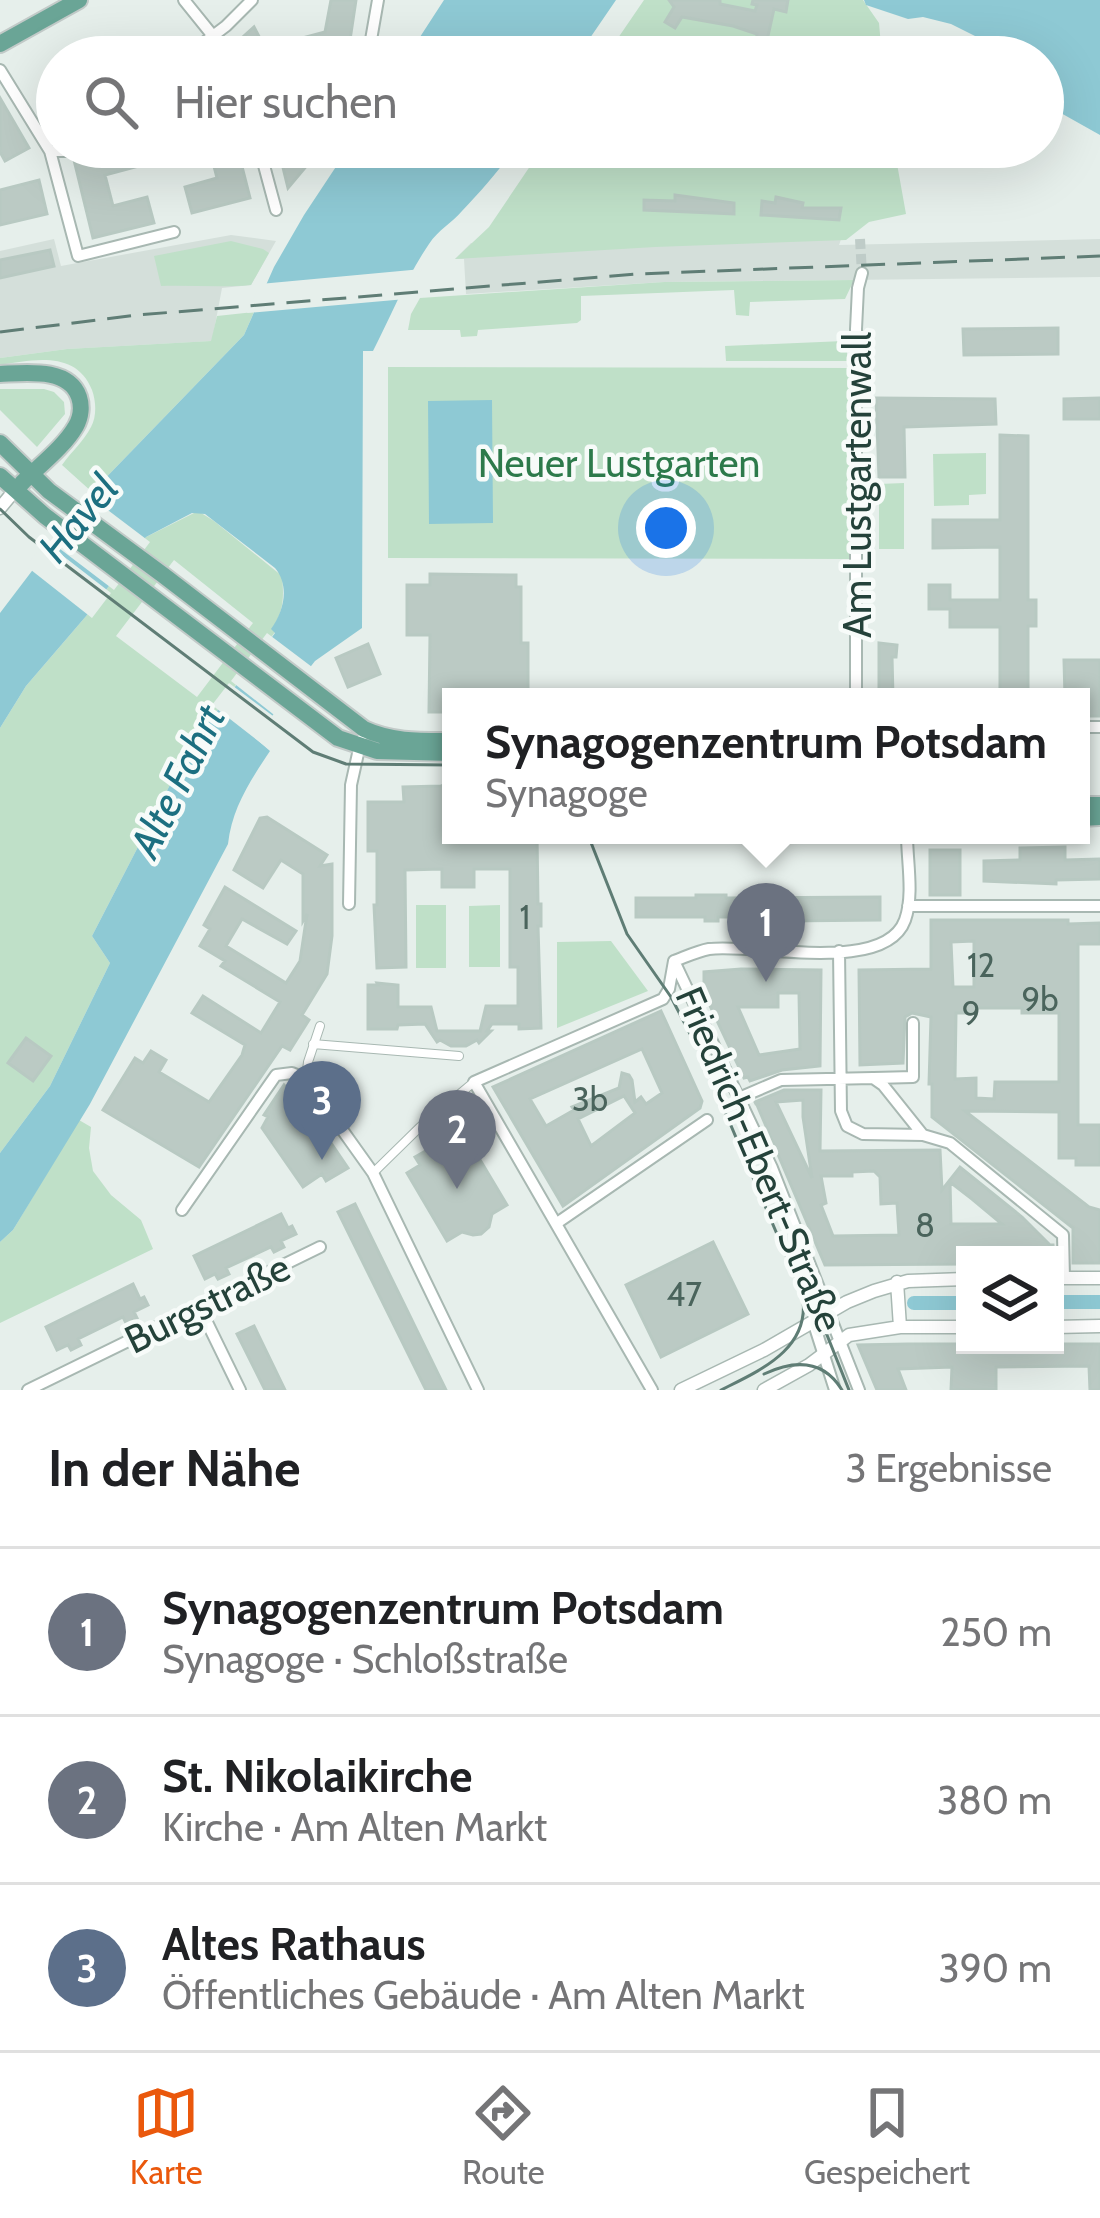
<!DOCTYPE html>
<html lang="de">
<meta charset="utf-8">
<style>
:root{--surface:#fff;--page:#f2f2f2;--text:#202124;--muted:#757577;--line:#e0e0e0;--accent:#ea580c}
body{margin:0;font-family:Cabin,sans-serif;background:var(--page);color:var(--text)}
.controls{position:absolute;right:36px;bottom:36px;display:grid;overflow:hidden;border-radius:0px;box-shadow:0 12px 48px #0002}
.controls button{width:108px;height:108px;display:grid;place-items:center;padding:0;border:0;border-bottom:3px solid var(--line);background:var(--surface);color:var(--text);font:60px sans-serif}
.you{position:absolute;left:666px;top:528px;width:42px;height:42px;margin:-30px;border:9px solid #fff;border-radius:50%;background:#1a73e8;box-shadow:0 0 0 18px #1a73e833}
.badge{display:grid;place-items:center;width:78px;height:78px;border-radius:50%;background:var(--accent);color:#fff;font-size:39px;font-weight:700}
.pin{position:absolute;translate:-50% -99px;filter:drop-shadow(0 3px 6px #0008)}
.pin::after{content:'';position:absolute;top:63px;width:42px;height:36px;background:inherit;clip-path:polygon(0 0,100% 0,50% 100%)}
.popup{position:absolute;left:442px;top:688px;width:648px;height:156px;box-sizing:border-box;display:grid;place-content:center;border-radius:0px;background:var(--surface);filter:drop-shadow(0 3px 9px #0005);font-size:39px;white-space:nowrap;color:var(--muted)}
.popup b{font-size:45px;color:var(--text)}
.popup::after{content:'';position:absolute;left:50%;top:100%;margin-left:-24px;border:24px solid transparent;border-top-color:var(--surface)}
.list{margin:0;padding:0;list-style:none}
h2{display:flex;justify-content:space-between;align-items:center;height:156px;margin:0;padding:0 48px;font-size:51px}
h2 small{font-size:39px;font-weight:400;color:var(--muted)}
.list li{display:grid;grid-template-columns:78px 1fr auto;gap:36px;align-items:center;box-sizing:border-box;height:168px;padding:0 48px;border-top:3px solid var(--line)}
.list b{display:block;font-size:45px;white-space:nowrap}
.list p{margin:0;font-size:39px;white-space:nowrap;color:var(--muted)}
.list em{font-size:39px;font-style:normal;color:var(--muted)}
.icon{flex:none;width:66px;height:66px;fill:none;stroke:currentColor;stroke-width:2;stroke-linecap:round;stroke-linejoin:round}
.map{position:relative;flex:none;width:1100px;height:1390px;overflow:hidden}
.search{position:absolute;background:var(--surface);box-shadow:0 12px 48px #0002;left:36px;right:36px;top:36px;height:132px;display:flex;align-items:center;gap:30px;box-sizing:border-box;padding:0 42px;border-radius:66px;color:var(--muted);font-size:45px}
.sheet{height:660px;background:var(--surface)}
nav{display:flex;justify-content:space-around;align-items:center;box-sizing:border-box;height:168px;border-top:3px solid var(--line);background:var(--surface);font-size:33px;color:var(--muted)}
nav a{display:grid;justify-items:center;gap:6px}
nav .on{color:var(--accent)}
.map>svg:first-child{display:block}
.built{fill:#d4dfda}
.green{fill:#bfe0c8;fill-rule:evenodd}
.water{fill:#8ec9d4}
.pier{fill:#e6efeb}
.lines{fill:none;stroke-linecap:round;stroke-linejoin:round}
.canal{stroke:#8ec9d4;stroke-width:14}
.building{fill:#bbcac4;stroke:#b8c9c2;stroke-width:3;fill-rule:evenodd}
.minor-tunnel{stroke:#bfccc8;stroke-width:10;stroke-dasharray:10 5;stroke-linecap:butt}
.pedestrian-casing{stroke:#a8b8b2;stroke-width:10}
.minor-casing{stroke:#a8b8b2;stroke-width:14}
.tertiary-casing{stroke:#a8b8b2;stroke-width:15}
.primary-casing{stroke:#c2cac8;stroke-width:20}
.pedestrian{stroke:#fff;stroke-width:8}
.minor{stroke:#fff;stroke-width:10}
.tertiary{stroke:#fff;stroke-width:12}
.primary{stroke:#6aa596;stroke-width:16}
.tram{stroke:#5f7d75;stroke-width:3}
.rail{stroke:#5f7d75;stroke-width:3;stroke-dasharray:24 12;stroke-linecap:butt}
.labels{text-anchor:middle;stroke-width:9;stroke-linejoin:round;paint-order:stroke}
.number-label{font-size:33px;fill:#4a645c}
.park-label{font-size:39px;fill:#2d7a4b;stroke:#f7fbf9}
.street-label{font-size:39px;fill:#24423a;stroke:#f7fbf9}
.water-label{font-size:42px;font-style:italic;fill:#1c6f80;stroke:#f7fbf9}
</style>
<div class="map">
<svg width="1100" height="1390" viewBox="0 0 1100 1390">
<rect width="100%" height="100%" fill="#e6efeb"/>
<path class="built" d="M847,222L839,245L1100,239V277L664,282L466,294L464,259H455L471,243Z
M231,235L276,241L251,285L222,288L212,341L67,349L0,358V251L54,239L61,266Z"/>
<path class="green" d="M644,0H863L879,23L882,57H605Z
M543,147H894L906,214L869,222L846,240L655,247L455,259L489,227Z
M231,241L263,249L269,253L251,285C221,288 191,285 161,286L154,256Z
M854,280L845,299L750,302L749,316L736,315L734,290L581,296V320L577,323L478,330L477,336L461,337L460,330H408L411,314L420,298L664,282Z
M254,312L244,335L92,492L62,465C71,452 84,441 91,427C97,416 96,401 92,390C76,350 33,360 0,365V358L67,349L211,341L217,316Z
M844,341L847,344V361H726L725,346Z
M388,367L851,368V559L388,558Z
M0,389H44L54,392L64,402L65,414L37,447L0,410Z
M986,453V494L969,495V505L934,506L933,454Z
M904,483V549H879V484Z
M198,511L214,521L282,576C284,597 284,611 272,629L275,632L188,750L92,936L110,963L50,1086L0,1153V728L26,686L87,615L146,537ZM174,560L253,623L197,697L116,636Z
M416,905H446V968H416Z
M500,905V967H469V906Z
M611,941L648,991L557,1028V942Z
M79,1120L91,1127L89,1148L93,1171L111,1195L141,1220L153,1249L0,1323V1242L13,1230Z"/>
<path class="water" d="M444,0H616L577,57H407Z
M864,0H1100V135L1043,103V57H999L983,40L951,24L923,17L908,19L866,5Z
M349,147H515C499,171 482,190 462,211C452,223 438,230 429,244C407,276 391,316 373,351H363L362,628L315,661L255,738L270,751C250,781 232,808 228,844L90,1104L13,1230L0,1242V1153L50,1086L110,963L92,936L188,750L275,633L271,629C284,611 290,586 275,568L205,514L192,513L146,537L87,615L26,686L0,728V613L92,492L244,335L274,267L304,215Z
M492,400L493,523L429,524L428,401Z"/>
<path class="pier" d="M422,269L406,299L247,313L260,284Z
M84,492L150,542L114,590L47,539Z
M45,542L111,593L92,618L26,566Z
M267,633L316,670L278,718L231,681Z
M229,683L277,719L263,738L275,747V754L212,705Z"/>
<g class="lines">
<path class="canal" d="M1055,1302H1100
M914,1303H965"/>
</g>
<path class="building" d="M331,0H356L348,53L334,57H241L234,45L254,27L265,48L325,32Z
M669,0H720V4L755,11L757,5L752,4L753,0H788L786,12L774,9L766,45L755,42L757,34L733,26L682,17L675,28L665,22L674,7Z
M0,98L29,148L5,161L0,152Z
M106,147H134L139,166L105,175L113,206L147,197L154,223L93,238L74,160L88,156L94,150Z
M209,147H237L250,198L192,213L185,187L217,178Z
M278,147H304L308,164L288,188Z
M39,180L47,214L0,225V190Z
M675,195L734,203V214L644,210V200L675,201Z
M776,197L803,203L802,208H841L839,220L761,215L762,201L775,203Z
M50,250L54,266L0,278V260Z
M1058,328V354L964,355L963,329Z
M876,398L995,399L996,424L904,427L905,477H879Z
M1100,398V419H1064V399Z
M1000,435L1028,436V600H1036V626H1028V697H1000V627H950V609H929V585H950V600H1000V547L933,548V520H1000Z
M430,574L516,575V587H521V643H528V697H451V712H429L430,635H407V585H430Z
M879,643L897,645L896,657H892L893,697H879Z
M368,644L380,674L348,687L336,658Z
M1064,660H1100V716H1081V697H1065Z
M451,783V835H537L538,904H541V926H538L541,1028L519,1029V1024H492L487,1031H491L479,1043L477,1040L466,1046H451L440,1040L437,1042L425,1024L398,1025L397,1029H368V985H378L377,983L398,985V1007H431L437,1031H480L486,1006H518V967H510V869H474V887H442V869L405,870L406,967L377,968L374,905H377V851H368V802H404L403,787L441,786Z
M267,817L327,855L320,866L332,864V936L327,974L302,1015L309,1020L290,1050L282,1046L199,1167L103,1110L135,1058L143,1063L151,1051L166,1060L159,1072L209,1102L242,1055L245,1045L192,1013L203,996L261,1033L280,1002L221,966L225,961L200,946L210,929L204,925L225,887L296,931L287,944L242,919L226,946L286,983L300,961L307,914L303,921V874L281,860L263,888L234,870L260,818Z
M1065,847V860L1100,859V879L1056,880V884L984,881V861L1020,860V848Z
M930,850H960V895H930Z
M696,895H726V898L880,897V920L785,921V917H718V921H705V917H636V898H696Z
M931,920H1068V924L1100,923V944H1078V1125H1100V1165H1076V1158H1059V1112L965,1111L1089,1207L1100,1210V1263H1073V1228L932,1117V1084H929L931,1017L912,1013L905,1017L903,1063L860,1065L859,970L931,969ZM974,941V987H953L951,942ZM976,1008H1022V1013H1059V1082H995L994,1099L976,1098V1078L955,1079L956,1013H976Z
M741,969L821,970L820,1066L782,1070L750,1081L748,1077L744,1078L704,993V972ZM778,993H799L800,1049L759,1055L738,1007H778Z
M661,1011L702,1101L700,1108L563,1206L493,1087ZM642,1049L662,1093L646,1104L641,1097L635,1102L632,1080L629,1075L622,1073L619,1088L572,1107L574,1110L546,1126L530,1099ZM624,1096L635,1113L591,1146L578,1119Z
M26,1038L51,1056L33,1081L8,1063Z
M284,1085L316,1121L348,1168L326,1181L322,1174L303,1187L262,1128L268,1117L264,1115Z
M784,1090H821L820,1151L940,1150L942,1190L960,1167L1022,1217L1050,1245H1053L1054,1255H965V1264L825,1265L757,1105L760,1104H756L755,1102ZM803,1100V1117L812,1178L776,1102ZM874,1171L880,1177L881,1204L897,1203L899,1235L833,1236L821,1205L826,1203L821,1176H852V1172ZM950,1182L972,1199L1002,1224H951Z
M450,1137L455,1145L467,1138L507,1205L492,1214L489,1227L481,1234L473,1235L462,1232L447,1241L407,1173L420,1165L415,1157Z
M355,1204L404,1304L446,1390H426L338,1212Z
M281,1214L288,1228L292,1226L296,1234L281,1241L284,1247L274,1252L271,1247L226,1268L229,1274L218,1279L215,1274L205,1279L194,1256Z
M713,1242L748,1314L661,1357L626,1285Z
M133,1284L140,1299L144,1297L148,1305L134,1312L137,1318L126,1323L123,1317L78,1339L81,1345L71,1350L68,1345L57,1350L46,1327Z
M254,1326L285,1390H265L237,1334Z
M908,1344H1100V1390H1090L1089,1366L996,1367V1390H951L952,1367L898,1369L906,1390H877L858,1345Z"/>
<g class="lines">
<path class="minor-tunnel" d="M860,239L862,273"/>
<defs>
<path id="pedestrian" d="M313,1044L459,1056
M306,1079L308,1062L320,1026
M373,1173L420,1127L474,1082"/>
<path id="minor" d="M184,0L213,36L224,57
M185,57L226,26L252,0
M368,57L378,0
M0,70L50,151L78,256L174,232
M259,147L276,210
M50,151H67L85,147
M856,697V329L858,288L862,273
M1081,727H1100
M349,904L351,785L361,740
M908,906H1100
M839,951L841,1111L847,1126L863,1134L923,1135L950,1143L1063,1235L1064,1278
M674,961L772,1168L859,1390
M674,961C685,957 698,951 709,949C756,943 885,975 905,920C914,895 907,861 907,835
M874,1078L913,1077V1023
M739,1098L781,1080L873,1078L883,1085L923,1135
M182,1210L276,1075L292,1073L306,1079L373,1173L478,1390
M557,1223L707,1120
M199,1306L240,1390
M813,1321L835,1390
M28,1390L320,1247
M652,1390L474,1082L663,999L669,989L674,961"/>
<path id="tertiary" d="M0,508L15,490
M1055,1278H1100
M897,1282L900,1327
M1055,1327L1100,1326
M681,1390L764,1350L847,1302L874,1291L908,1281L965,1279
M764,1390L809,1365L849,1335L900,1327H965"/>
<path id="primary" d="M0,44L79,0
M0,374C25,373 69,367 79,397C82,406 81,417 76,426C64,447 40,465 22,483
M0,443L49,491L163,575L364,729C392,742 421,741 451,741
M0,476L45,516L338,738L377,751L451,753
M1081,805H1100
M1081,818L1100,817"/>
</defs>
<use href="#pedestrian" class="pedestrian-casing"/>
<use href="#minor" class="minor-casing"/>
<use href="#tertiary" class="tertiary-casing"/>
<use href="#primary" class="primary-casing"/>
<use href="#pedestrian" class="pedestrian"/>
<use href="#minor" class="minor"/>
<use href="#tertiary" class="tertiary"/>
<use href="#primary" class="primary"/>
<path class="tram" d="M0,509L29,537L313,752L346,764L451,765
M588,835L627,934L671,997L701,1055L802,1293C813,1348 761,1370 721,1390
M809,1290L849,1390
M764,1374C794,1360 823,1359 842,1390"/>
<path class="rail" d="M0,332L138,315L637,274L1100,256"/>
</g>
<g class="labels">
<g class="number-label">
<text x="525" y="929">1</text>
<text x="981" y="977">12</text>
<text x="1040" y="1011">9b</text>
<text x="971" y="1025">9</text>
<text x="590" y="1111">3b</text>
<text x="925" y="1237">8</text>
<text x="684" y="1306">47</text>
</g>
<g class="park-label">
<text x="619" y="477">Neuer Lustgarten</text>
</g>
<g class="street-label">
<text transform="translate(857 485) rotate(-90)" y="14">Am Lustgartenwall</text>
<text transform="translate(760 1159) rotate(67)" y="14">Friedrich-Ebert-Straße</text>
<text transform="translate(207 1303) rotate(-26)" y="14">Burgstraße</text>
</g>
<g class="water-label">
<text transform="translate(78 518) rotate(-51)" y="15">Havel</text>
<text transform="translate(177 781) rotate(-64)" y="15">Alte Fahrt</text>
</g>
</g>
</svg>
<div class="controls">
<button><svg class="icon" aria-label="layers" viewBox="0 0 24 24"><path d="M12 4l9 5-9 5-9-5zM3 14l9 5 9-5"/></svg></button>
</div>
<div class="you"></div>
<div class="pin badge" style="left:766px;top:982px;background:#6b7280">1</div>
<div class="popup"><b>Synagogenzentrum Potsdam</b>Synagoge</div>
<div class="pin badge" style="left:457px;top:1189px;background:#6b7280">2</div>
<div class="pin badge" style="left:322px;top:1160px;background:#5c6f8a">3</div>
<div class="search"><svg class="icon" aria-label="search" viewBox="0 0 24 24"><circle cx="10" cy="10" r="6"/><path d="M15 15l6 6"/></svg>Hier suchen</div>
</div>
<section class="sheet">
<h2>In der Nähe<small>3 Ergebnisse</small></h2>
<ul class="list">
<li><span class="badge" style="background:#6b7280">1</span><div><b>Synagogenzentrum Potsdam</b><p>Synagoge · Schloßstraße</p></div><em>250 m</em></li>
<li><span class="badge" style="background:#6b7280">2</span><div><b>St. Nikolaikirche</b><p>Kirche · Am Alten Markt</p></div><em>380 m</em></li>
<li><span class="badge" style="background:#5c6f8a">3</span><div><b>Altes Rathaus</b><p>Öffentliches Gebäude · Am Alten Markt</p></div><em>390 m</em></li>
</ul>
</section>
<nav>
<a class="on"><svg class="icon" aria-label="map" viewBox="0 0 24 24"><path d="M3 6l6-2 6 2 6-2v14l-6 2-6-2-6 2zM9 4v14M15 6v14"/></svg>Karte</a>
<a><svg class="icon" aria-label="directions" viewBox="0 0 24 24"><path d="M12 3l9 9-9 9-9-9zM9 14v-3h6M13 9l2 2-2 2"/></svg>Route</a>
<a><svg class="icon" aria-label="saved" viewBox="0 0 24 24"><path d="M7 4h10v16l-5-4-5 4z"/></svg>Gespeichert</a>
</nav>
